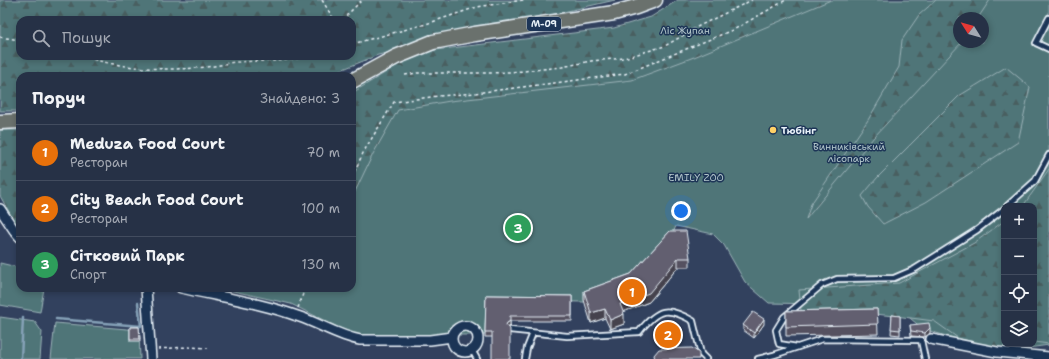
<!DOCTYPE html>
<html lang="uk">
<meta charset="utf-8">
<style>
:root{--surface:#263146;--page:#2e394d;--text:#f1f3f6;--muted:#a4a9b3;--line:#424c5f;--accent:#90b9f0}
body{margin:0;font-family:"Shantell Sans",sans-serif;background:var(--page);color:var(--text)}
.controls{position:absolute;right:12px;bottom:12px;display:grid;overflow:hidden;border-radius:8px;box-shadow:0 2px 6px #0003}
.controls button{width:36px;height:36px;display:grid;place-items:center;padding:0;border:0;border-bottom:1px solid var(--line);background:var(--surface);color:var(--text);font:20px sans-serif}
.compass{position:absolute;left:953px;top:12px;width:36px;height:36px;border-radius:50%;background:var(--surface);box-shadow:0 2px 6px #0003;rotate:307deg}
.you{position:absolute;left:681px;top:211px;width:14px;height:14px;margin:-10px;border:3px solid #fff;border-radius:50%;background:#1a73e8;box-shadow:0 0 0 6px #1a73e833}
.badge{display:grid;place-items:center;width:26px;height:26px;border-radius:50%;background:var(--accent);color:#fff;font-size:13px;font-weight:700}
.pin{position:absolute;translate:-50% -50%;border:2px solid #fff;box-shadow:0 1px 4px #0006}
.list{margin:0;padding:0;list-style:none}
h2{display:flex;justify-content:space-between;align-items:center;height:52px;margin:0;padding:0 16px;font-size:17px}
h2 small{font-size:13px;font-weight:400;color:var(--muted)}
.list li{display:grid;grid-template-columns:26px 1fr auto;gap:12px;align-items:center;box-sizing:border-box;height:56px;padding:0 16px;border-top:1px solid var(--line)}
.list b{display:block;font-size:15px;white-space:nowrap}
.list p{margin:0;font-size:13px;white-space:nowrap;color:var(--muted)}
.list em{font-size:13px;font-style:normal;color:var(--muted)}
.icon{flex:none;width:22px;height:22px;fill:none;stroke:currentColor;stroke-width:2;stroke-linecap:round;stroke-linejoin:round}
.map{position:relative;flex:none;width:1049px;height:359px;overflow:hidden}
.search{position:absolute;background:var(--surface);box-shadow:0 2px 6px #0003;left:16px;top:16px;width:340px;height:44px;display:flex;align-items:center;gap:10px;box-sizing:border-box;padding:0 14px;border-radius:12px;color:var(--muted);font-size:15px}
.panel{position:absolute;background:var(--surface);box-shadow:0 2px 6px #0003;left:16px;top:72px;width:340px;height:220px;border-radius:12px}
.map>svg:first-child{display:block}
.green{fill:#4f7578;stroke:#9cb3b8;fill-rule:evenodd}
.forest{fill:url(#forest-firs);stroke:#9cb3b8;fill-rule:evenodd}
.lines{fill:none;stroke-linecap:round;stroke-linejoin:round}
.stream{stroke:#86a2b8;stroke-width:2.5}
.lane-casing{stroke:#e8f1f8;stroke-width:8}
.street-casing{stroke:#e8f1f8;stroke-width:12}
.primary-casing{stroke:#e8f1f8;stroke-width:17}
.path{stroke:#e8f1f8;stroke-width:1.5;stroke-dasharray:3 3;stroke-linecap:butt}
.lane{stroke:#1d3557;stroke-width:4.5}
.street{stroke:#1d3557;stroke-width:9}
.primary{stroke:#6a716d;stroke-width:14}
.wall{fill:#545160;stroke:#e8f1f8}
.shaded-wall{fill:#45424e;stroke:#e8f1f8}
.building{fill:#625e70;stroke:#e8f1f8}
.poi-dot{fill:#ffd166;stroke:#1d3557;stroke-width:1.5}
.labels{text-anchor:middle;stroke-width:3;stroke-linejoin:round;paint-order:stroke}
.shield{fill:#1d3557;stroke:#abb9c8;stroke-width:1}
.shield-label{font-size:9px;font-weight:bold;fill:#e8f1f8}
.park-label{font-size:10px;fill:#b2c6cb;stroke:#1d3557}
.poi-label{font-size:10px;font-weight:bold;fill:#e8f1f8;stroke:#1d3557;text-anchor:start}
</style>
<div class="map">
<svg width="1049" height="359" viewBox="0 0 1049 359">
<defs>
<pattern id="forest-firs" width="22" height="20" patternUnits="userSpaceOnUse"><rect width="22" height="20" fill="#4f7578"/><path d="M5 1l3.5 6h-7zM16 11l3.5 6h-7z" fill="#4a5e61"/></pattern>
</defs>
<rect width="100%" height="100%" fill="#32415e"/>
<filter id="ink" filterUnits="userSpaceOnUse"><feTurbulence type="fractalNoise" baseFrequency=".025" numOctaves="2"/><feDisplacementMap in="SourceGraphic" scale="8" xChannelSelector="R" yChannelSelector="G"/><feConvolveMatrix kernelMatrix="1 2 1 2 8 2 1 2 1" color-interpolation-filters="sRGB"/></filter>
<g filter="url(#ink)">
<path class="green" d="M774,0H1049V345L1007,351L983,347L923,329L898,308L873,305L769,303L745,282L724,245L713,234L676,226L670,240L624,287L584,302L486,301L485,335H354L291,304L220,288H352V90L368,81L387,84ZM959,18H983V42H959ZM1004,206H1034V344H1004Z
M0,263L17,267L18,271L20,272V288H44L40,312L0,305Z
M0,317L35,322L42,332L40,359H2L0,358Z
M55,323L139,330L140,359H51Z"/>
<path class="forest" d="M0,0H615L378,55L326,76H20V111H0ZM20,20H352V56H20Z
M678,0H831L694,57L632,80L450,101L398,110L373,154L352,198V93L419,52L614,28L651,17Z
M936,0H990L978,18H959V42H962L874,137L806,219L811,204L868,120L899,67L902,40L919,15Z
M1006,67L1030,87L1018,142L926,202L883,224L868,207L862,196L877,178L959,96Z
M0,130H20V227L16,224L0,196Z
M1049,169V344L1034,342V206H1023Z
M1004,221V344H1018V350H1005L958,338L934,321L903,317L875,314L801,311L799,290L899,283L974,243Z"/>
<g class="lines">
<path class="stream" d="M56,319L141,326L138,303
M21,359L23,318"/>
<defs>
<path id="lane" d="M1049,18L1036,43L1049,49
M1007,206L1035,181L1049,155
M510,330L567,336L639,332C658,308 667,306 693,321L701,354L706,359
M797,347L779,344L776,330L784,317L822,285L837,279L894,278L915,269L977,230L1004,209
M472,350L477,359
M525,359L527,348L533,333
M758,359L774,355L822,339L921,340L925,359"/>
<path id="street" d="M0,209L14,230L20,237
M146,288L151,359
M181,288C221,297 262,303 300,317C320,324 339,336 360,340H430L452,337
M452 339a13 13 0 1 1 26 0a13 13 0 1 1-26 0Z
M931,339L997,352L1049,357"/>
<path id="primary" d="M352,81L396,57L433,42L475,34L614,13L636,7L655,0
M0,122L20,121"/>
</defs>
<use href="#lane" class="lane-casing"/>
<use href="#street" class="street-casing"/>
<use href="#primary" class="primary-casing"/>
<path class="path" d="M322,0L333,18V20
M342,20L362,0
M0,37L20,40
M352,44L426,24L477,7L523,0
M82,56C121,69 173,72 214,66C222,65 230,62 238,62C262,60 285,63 308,56
M405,75L417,73H492L524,71L562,67L591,61L624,58L665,46L699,26L752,0
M352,177L364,151L394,102L438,96L475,93L625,74L735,29L786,0
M298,308L305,288
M158,349L187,347L208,348"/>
<use href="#lane" class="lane"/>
<use href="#street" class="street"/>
<use href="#primary" class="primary"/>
</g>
<path class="wall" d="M670,231L690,258V267H678L649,302L623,312L624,324L610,329L605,318L591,323L584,300V291L631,274Z
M486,295L572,296V321H510V326L492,337H485Z
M877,309L878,334L786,336V311Z
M892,315L900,316V335L891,334Z
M764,324L754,338L743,330V325Z
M910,325L930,333L925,337L911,336Z
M130,327H139L140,341H130Z"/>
<path class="shaded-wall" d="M678,258V267L649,302L620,313V304Z
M605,309V318L591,323V313Z
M624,314V324L610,329V320Z
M764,319V324L754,338V333Z
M510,321V326L507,328L506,325L507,323Z
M930,328V333L925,337V333Z"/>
<path class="building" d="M670,231H686L690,258H678L649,293L620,304L624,314L610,320L605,309L591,313L584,291L631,274Z
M486,295L572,296V316H510V321L507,323L506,325L508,328L510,329V359H492V332H485Z
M877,309L878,324L786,327V311Z
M753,312L764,319L754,333L743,325Z
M892,315L900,316V330L891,329Z
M929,323L930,328L925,333L911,331L910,325Z
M130,327H139L140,339H130Z
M692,348L699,353V359H655L654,355L659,349Z"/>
</g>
<circle class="poi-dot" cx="773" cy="130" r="4"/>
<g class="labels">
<rect class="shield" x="527" y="17" width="34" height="14" rx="3"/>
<g class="shield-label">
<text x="544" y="27">М-09</text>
</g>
<g class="park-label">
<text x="685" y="34">Ліс Жупан</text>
<text x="849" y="150">Винниківський<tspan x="849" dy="12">лісопарк</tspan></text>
<text x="696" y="181">EMILY ZOO</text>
</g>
<g class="poi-label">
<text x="781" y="134">Тюбінг</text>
</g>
</g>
</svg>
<div class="controls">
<button>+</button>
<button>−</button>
<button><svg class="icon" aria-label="locate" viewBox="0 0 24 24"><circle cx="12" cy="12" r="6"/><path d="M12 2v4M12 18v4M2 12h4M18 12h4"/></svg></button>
<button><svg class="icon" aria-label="layers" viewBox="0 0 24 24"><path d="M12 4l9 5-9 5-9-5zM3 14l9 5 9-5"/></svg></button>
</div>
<svg class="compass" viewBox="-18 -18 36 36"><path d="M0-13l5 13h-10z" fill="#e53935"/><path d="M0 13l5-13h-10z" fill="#a4a9b3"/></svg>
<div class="you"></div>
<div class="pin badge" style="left:632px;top:292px;background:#e8710a">1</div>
<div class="pin badge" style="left:668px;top:335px;background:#e8710a">2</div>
<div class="pin badge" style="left:518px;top:228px;background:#2e9e5b">3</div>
<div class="search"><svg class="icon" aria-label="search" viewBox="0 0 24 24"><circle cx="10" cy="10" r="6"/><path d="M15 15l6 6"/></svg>Пошук</div>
<section class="panel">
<h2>Поруч<small>Знайдено: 3</small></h2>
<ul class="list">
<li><span class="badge" style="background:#e8710a">1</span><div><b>Meduza Food Court</b><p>Ресторан</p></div><em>70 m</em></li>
<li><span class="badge" style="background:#e8710a">2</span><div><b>City Beach Food Court</b><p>Ресторан</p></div><em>100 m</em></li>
<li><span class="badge" style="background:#2e9e5b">3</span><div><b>Сітковий Парк</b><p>Спорт</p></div><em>130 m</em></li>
</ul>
</section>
</div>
